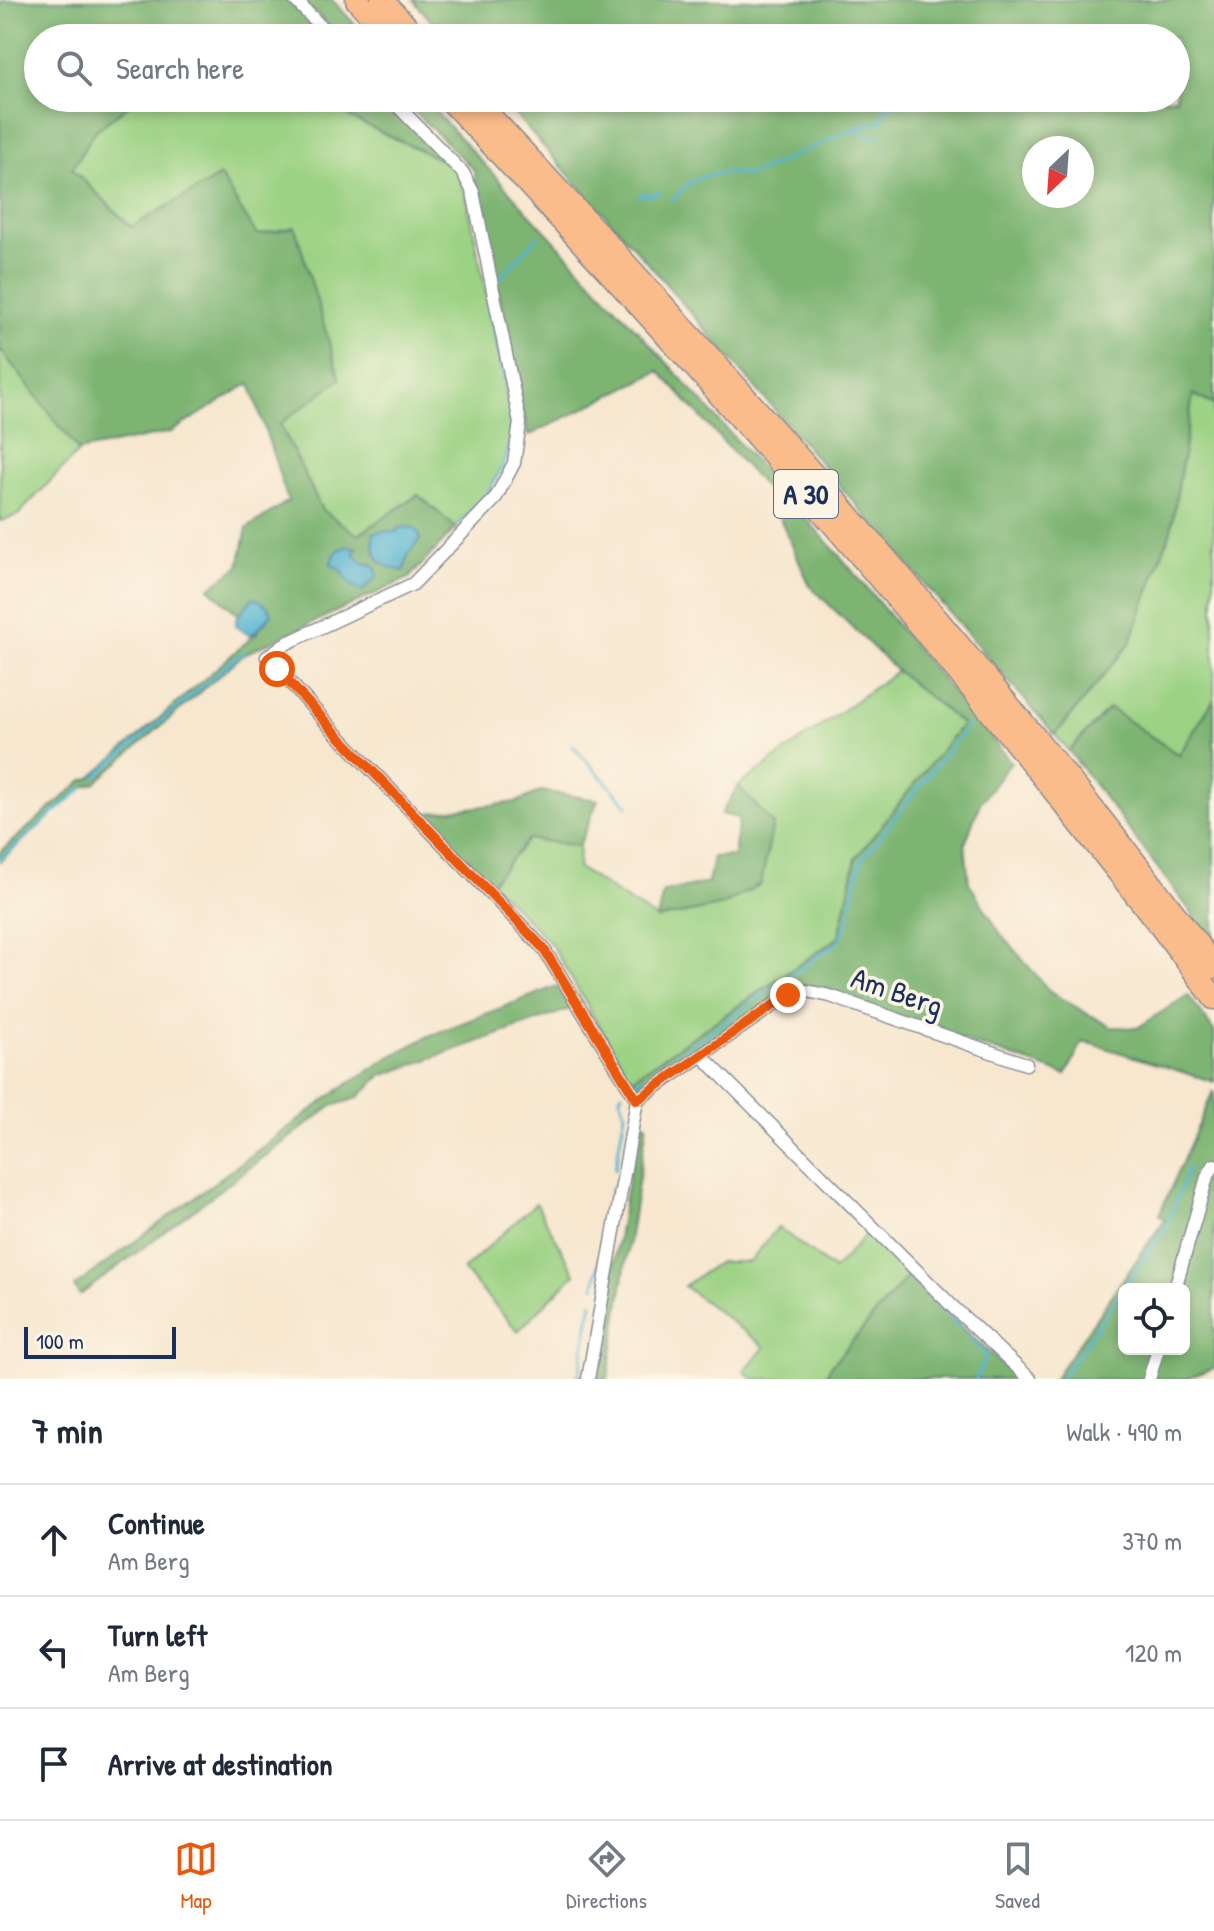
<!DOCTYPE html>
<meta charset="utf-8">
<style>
:root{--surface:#fff;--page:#f6f6f7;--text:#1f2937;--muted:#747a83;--line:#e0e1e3;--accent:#ea580c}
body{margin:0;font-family:"Patrick Hand",sans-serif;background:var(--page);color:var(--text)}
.controls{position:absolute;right:24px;bottom:24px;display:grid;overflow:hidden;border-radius:12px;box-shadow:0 4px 12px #0003}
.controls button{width:72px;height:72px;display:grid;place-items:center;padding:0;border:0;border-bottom:2px solid var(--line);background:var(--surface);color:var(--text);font:40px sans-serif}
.compass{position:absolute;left:1022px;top:136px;width:72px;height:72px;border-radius:50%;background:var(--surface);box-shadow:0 4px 12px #0003;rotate:205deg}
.scale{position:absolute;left:24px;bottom:20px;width:152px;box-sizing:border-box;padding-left:8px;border:4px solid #1b2f5e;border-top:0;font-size:22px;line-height:28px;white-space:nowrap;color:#1b2f5e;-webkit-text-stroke:6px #fcf5e5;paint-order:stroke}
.stop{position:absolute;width:24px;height:24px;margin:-18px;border:6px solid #ea580c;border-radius:50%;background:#fff}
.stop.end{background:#ea580c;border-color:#fff;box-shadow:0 2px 8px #0008}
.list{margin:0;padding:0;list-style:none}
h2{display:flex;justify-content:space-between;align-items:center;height:104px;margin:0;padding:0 32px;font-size:34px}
h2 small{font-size:26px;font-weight:400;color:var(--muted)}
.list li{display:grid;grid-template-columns:52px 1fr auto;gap:24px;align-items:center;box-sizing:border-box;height:112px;padding:0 32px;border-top:2px solid var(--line)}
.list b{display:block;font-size:30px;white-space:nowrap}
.list p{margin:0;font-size:26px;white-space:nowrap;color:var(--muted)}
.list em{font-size:26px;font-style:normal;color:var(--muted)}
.icon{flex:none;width:44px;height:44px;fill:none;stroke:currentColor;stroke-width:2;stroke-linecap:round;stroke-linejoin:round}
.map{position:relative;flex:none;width:1214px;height:1379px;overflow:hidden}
.search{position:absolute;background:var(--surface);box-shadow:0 4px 12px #0003;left:24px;right:24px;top:24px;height:88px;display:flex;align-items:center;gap:20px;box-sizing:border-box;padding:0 28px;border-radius:44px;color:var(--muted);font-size:30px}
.sheet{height:440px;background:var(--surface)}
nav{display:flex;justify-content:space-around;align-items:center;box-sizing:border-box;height:112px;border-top:2px solid var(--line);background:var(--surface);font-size:22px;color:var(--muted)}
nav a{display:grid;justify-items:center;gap:4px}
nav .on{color:var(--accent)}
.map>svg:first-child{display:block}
.green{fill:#9cd284;stroke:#5c8071;stroke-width:2}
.forest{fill:#7db472;stroke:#4c7268;stroke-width:2;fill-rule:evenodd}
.water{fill:#52b4d1;stroke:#367298;stroke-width:2}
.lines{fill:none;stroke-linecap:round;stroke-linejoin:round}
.stream{stroke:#52b4d1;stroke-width:3}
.street-casing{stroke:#898b96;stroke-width:15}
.highway-casing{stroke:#898b96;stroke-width:25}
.street{stroke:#fff;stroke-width:12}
.highway{stroke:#fabc8b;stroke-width:22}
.route{stroke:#ea580c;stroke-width:10}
.labels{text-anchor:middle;stroke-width:7;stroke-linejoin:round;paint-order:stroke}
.shield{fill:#fcf5e5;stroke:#5e6a86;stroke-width:2}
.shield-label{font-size:28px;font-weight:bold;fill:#1b2f5e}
.street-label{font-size:30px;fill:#1b2f5e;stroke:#fcf5e5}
</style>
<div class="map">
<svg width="1214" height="1379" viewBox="0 0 1214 1379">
<rect width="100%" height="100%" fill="#fcf5e5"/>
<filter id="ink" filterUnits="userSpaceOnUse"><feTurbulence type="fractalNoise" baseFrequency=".0125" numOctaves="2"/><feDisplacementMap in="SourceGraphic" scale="16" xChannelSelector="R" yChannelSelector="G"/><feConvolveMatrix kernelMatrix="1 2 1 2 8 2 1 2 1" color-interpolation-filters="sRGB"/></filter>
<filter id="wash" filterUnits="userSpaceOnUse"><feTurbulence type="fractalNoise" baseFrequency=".006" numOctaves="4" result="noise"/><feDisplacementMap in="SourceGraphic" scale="32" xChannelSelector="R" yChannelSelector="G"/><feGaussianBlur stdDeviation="1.8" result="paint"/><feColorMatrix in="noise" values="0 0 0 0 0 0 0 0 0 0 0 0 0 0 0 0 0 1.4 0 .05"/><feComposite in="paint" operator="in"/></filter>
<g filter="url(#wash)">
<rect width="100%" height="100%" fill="#f7e7cf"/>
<path class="green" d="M138,98H319L353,119L446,162L456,171L466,193L512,423L506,460L487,495L456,528L418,495L358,535L322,510L280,424L257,236L220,176L132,227L72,169L94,132Z
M0,349L79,451L18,515L0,521Z
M1193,394L1214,405V699L1179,755L1109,708L1069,751L1055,735L1130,643L1171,530Z
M897,671L962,724L856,858L839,937L631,1079L551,944L491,883L528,839L579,846L578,868L657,919L723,905L773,824L738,786Z
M536,1203L575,1274L518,1331L463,1270Z
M778,1227L834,1270L867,1233L908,1276L830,1367L825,1379H754L744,1371L765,1347L684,1286L719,1262H750Z"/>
<path class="forest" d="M7,0H287L326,38H38V98H138L94,132L72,169L131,227L220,176L257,235L295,227L340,379L280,424L322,510L358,535L418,495L456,528L409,578L244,654L95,783L83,787L0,861V852L82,781L91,778L258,632L257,631L272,614L253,598L239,615L209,588L239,566L247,528L288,501L250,383L171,432L79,451L0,349V2Z
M302,0H332L368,38H341Z
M413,0H1214V405L1193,394L1171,530L1130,643L1055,735L654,270L500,98H1176V38H446ZM1034,148H1082V196H1034Z
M319,98H386L446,162L353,119Z
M401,98H423L669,365L844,561L1011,762L980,803L965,844L969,883L1000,933L1050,992L1111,1027L1137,1028L1188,995L1214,1031V1082L1083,1041L1066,1075L798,984L647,1086L631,1079L839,938L856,858L962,724L897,671L810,586L768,491L659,371L528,436L474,170Z
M1214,699V942L1069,751L1109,708L1179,755Z
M738,786L773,824L761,884L723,905L657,919L663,892L708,883L713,857L734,856L739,818L721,814Z
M541,791L598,800L579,846L528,839L491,883L421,814L517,802Z
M557,986L573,1008L381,1076L357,1098L332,1106L80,1295L74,1287L340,1089L388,1058L429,1036Z
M1214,1090V1368L1186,1379H1054L1165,1219L1159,1215ZM1124,1289H1184V1349H1124Z
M638,1122L647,1124L608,1379H594Z
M908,1276L1017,1379H825L830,1367Z"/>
<path class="water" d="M412,527L419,533L420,540L408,555L404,571C378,567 373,559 373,533L385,531L396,532L398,528Z
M350,546L357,548L354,553L362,563L372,564L376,568L377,577L362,591C351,587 345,579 341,569L330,564C334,553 338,548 350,546Z
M253,598C260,599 270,607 272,614L253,634L249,635L236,626V618Z"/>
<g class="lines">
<path class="stream" d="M851,130L885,140
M639,196L644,194L648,196L660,192
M673,200L684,187L701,177L727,172L748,175L763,170L858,127L881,122L885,108L895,106L903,101L904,98
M499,279L539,236
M457,526L489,491L505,461L511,439V413L490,307
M573,746L628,806
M95,777L238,656L245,652
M0,859L84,787
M637,1083L837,943C855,920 850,884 863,858L968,725
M615,1169L625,1113L620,1096L622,1093
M826,1189L960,1328
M595,1286L612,1187
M967,1336L986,1356L976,1379
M576,1379L580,1370L592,1302
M1061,1379L1167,1225L1188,1168"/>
</g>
</g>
<g filter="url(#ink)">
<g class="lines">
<defs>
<path id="street" d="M295,0L332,38
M390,98L463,173L473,192L520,423L514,463L495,499L413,584L283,645L267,657L333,730L543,948L637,1100L588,1379
M701,1055L953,1307L1030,1379
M637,1100L788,995L807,991L830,996L1026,1064
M1175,1289L1207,1177L1214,1165
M1149,1379L1158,1349"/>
<path id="highway" d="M357,0L392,38
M382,0L417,38
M448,98C665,330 878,566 1074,816C1121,876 1170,936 1214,998
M473,98C649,287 822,479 986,678C1064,772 1142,868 1214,967"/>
</defs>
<use href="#street" class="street-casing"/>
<use href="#highway" class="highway-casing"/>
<use href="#street" class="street"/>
<use href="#highway" class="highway"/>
</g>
</g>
<g class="lines" filter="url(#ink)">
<path class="route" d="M277,669L333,730L543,948L637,1100L788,995"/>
</g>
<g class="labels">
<rect class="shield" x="774" y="470" width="64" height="48" rx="6"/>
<g class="shield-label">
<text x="806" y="504">A 30</text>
</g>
<g class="street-label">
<text transform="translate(897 992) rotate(19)" y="10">Am Berg</text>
</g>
</g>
</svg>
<div class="controls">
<button><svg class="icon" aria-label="locate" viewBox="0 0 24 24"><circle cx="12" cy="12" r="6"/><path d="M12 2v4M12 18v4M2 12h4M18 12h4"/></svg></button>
</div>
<svg class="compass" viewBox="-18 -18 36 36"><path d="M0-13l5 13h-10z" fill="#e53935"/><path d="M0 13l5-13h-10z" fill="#747a83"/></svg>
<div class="scale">100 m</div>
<div class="stop" style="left:277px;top:669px"></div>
<div class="stop end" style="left:788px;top:995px"></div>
<div class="search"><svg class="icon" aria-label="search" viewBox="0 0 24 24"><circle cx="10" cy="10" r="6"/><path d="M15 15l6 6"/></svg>Search here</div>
</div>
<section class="sheet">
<h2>7 min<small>Walk · 490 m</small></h2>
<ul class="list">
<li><svg class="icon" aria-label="ahead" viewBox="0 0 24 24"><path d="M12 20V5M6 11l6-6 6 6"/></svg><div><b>Continue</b><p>Am Berg</p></div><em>370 m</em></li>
<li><svg class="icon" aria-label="left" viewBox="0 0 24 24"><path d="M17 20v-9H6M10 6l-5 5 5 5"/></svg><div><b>Turn left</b><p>Am Berg</p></div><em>120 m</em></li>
<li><svg class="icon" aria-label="arrive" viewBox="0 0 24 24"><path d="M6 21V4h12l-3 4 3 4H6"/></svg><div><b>Arrive at destination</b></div></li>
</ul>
</section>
<nav>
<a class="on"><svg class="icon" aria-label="map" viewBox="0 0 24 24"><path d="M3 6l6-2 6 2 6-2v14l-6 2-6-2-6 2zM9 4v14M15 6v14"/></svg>Map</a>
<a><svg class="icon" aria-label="directions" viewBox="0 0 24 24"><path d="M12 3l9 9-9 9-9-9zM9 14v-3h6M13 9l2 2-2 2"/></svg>Directions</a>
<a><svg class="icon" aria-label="saved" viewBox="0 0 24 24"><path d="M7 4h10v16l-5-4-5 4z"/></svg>Saved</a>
</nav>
